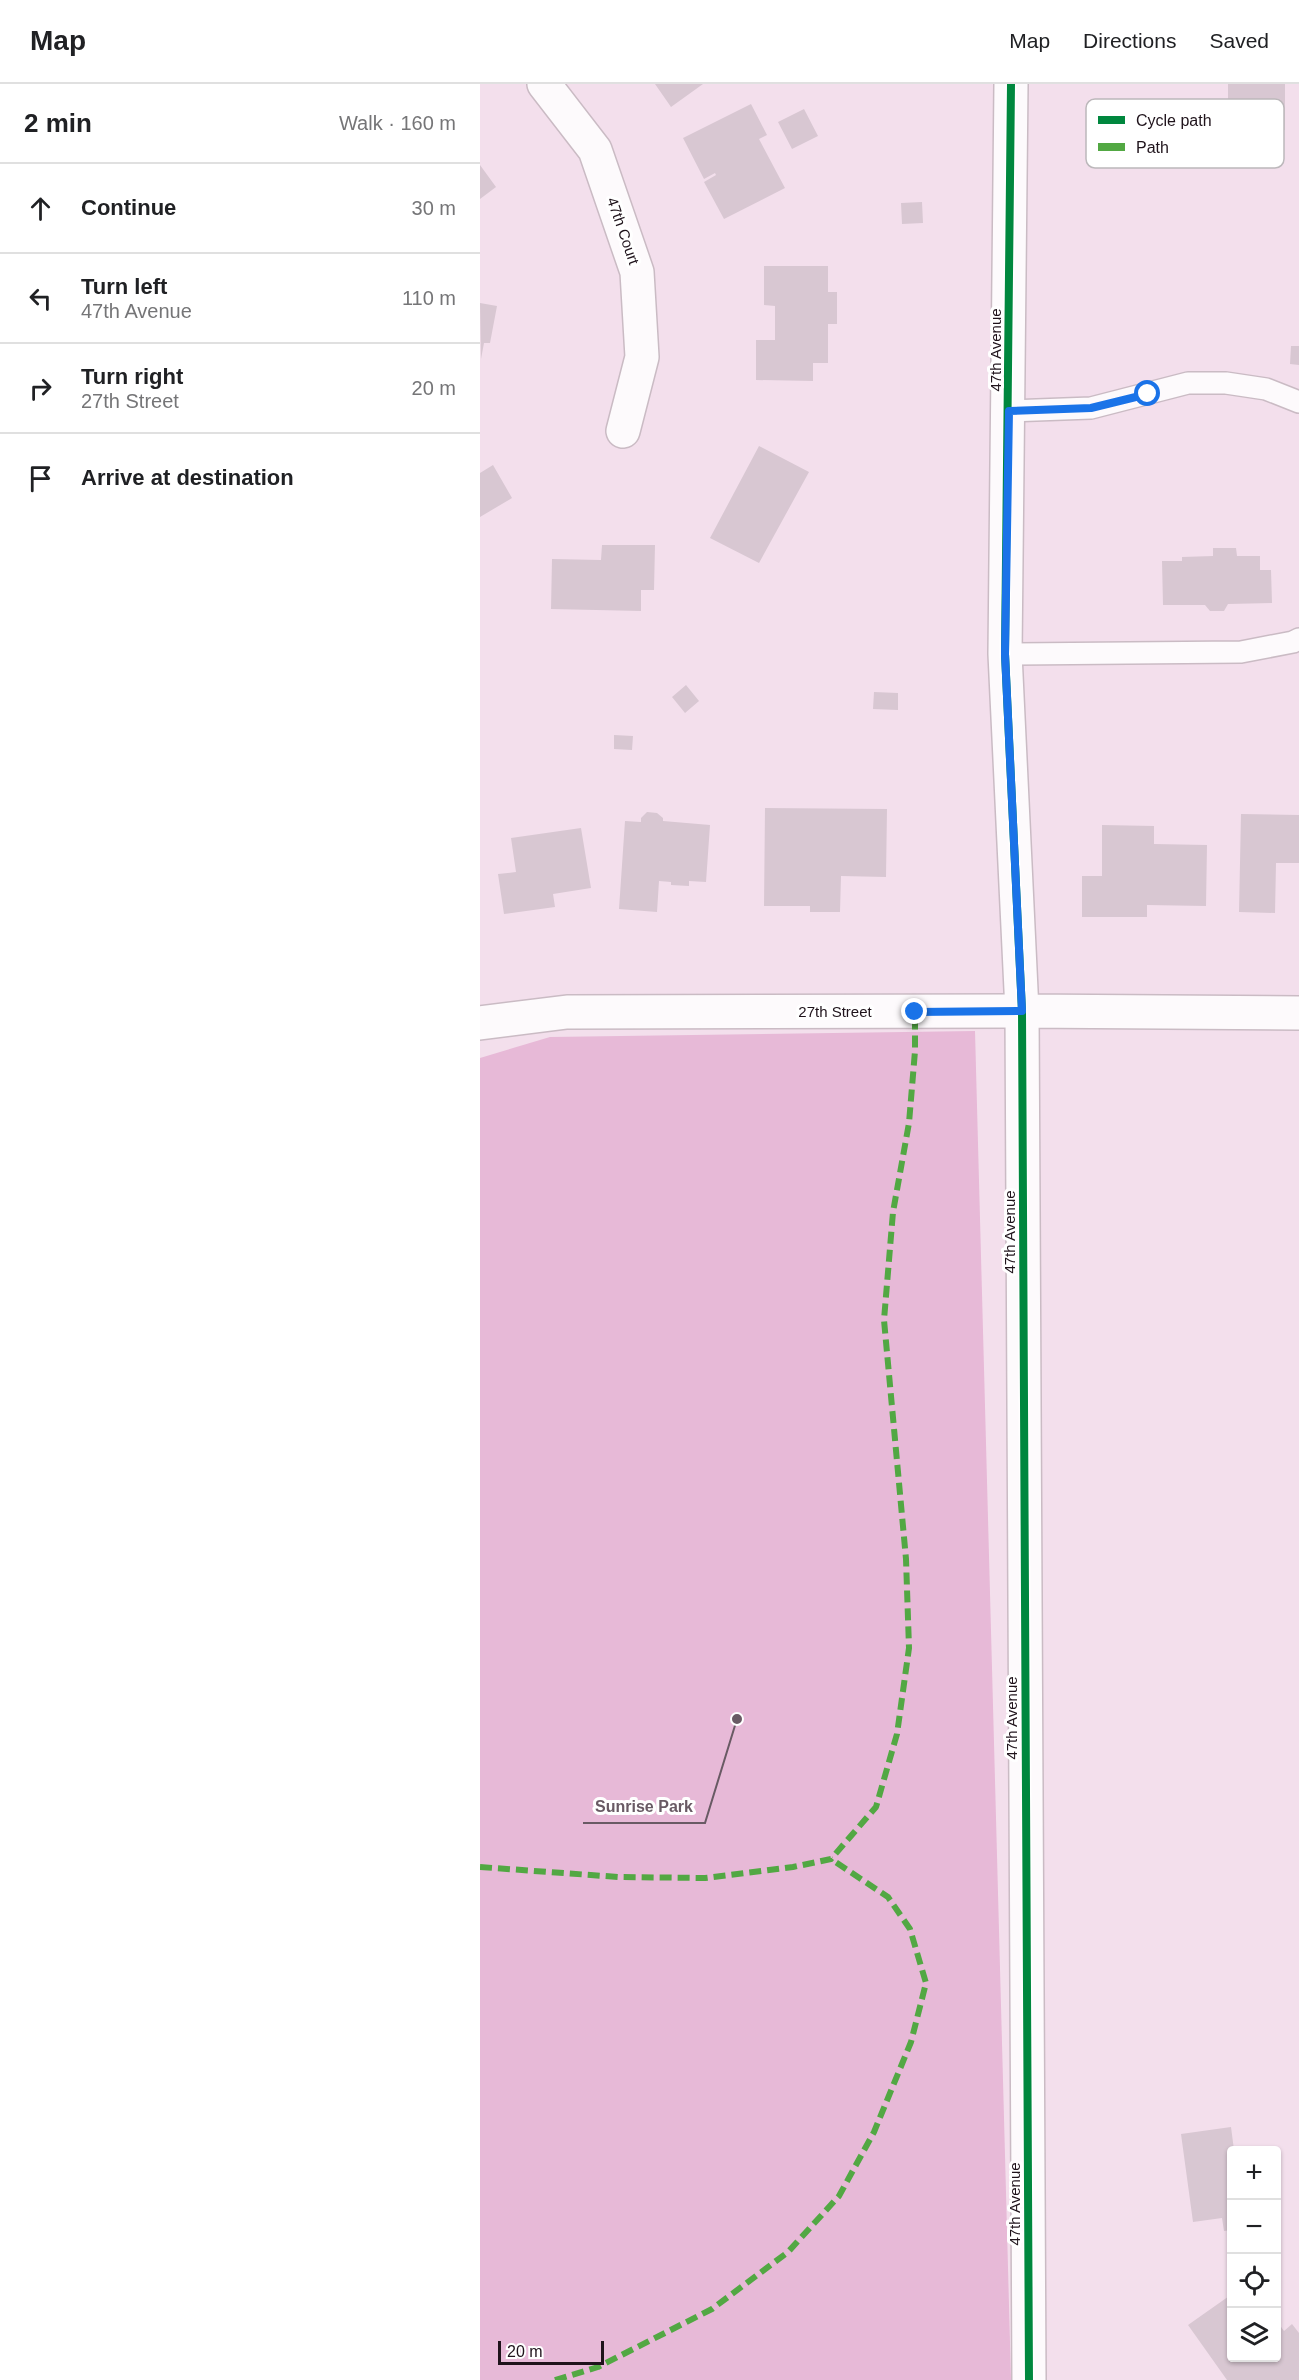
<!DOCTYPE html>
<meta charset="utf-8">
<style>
:root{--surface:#fff;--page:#f2f2f2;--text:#202124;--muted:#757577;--line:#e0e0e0}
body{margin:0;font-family:Arial,sans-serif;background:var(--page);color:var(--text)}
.controls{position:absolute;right:18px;bottom:18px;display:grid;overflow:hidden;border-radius:6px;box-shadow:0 2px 4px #0004}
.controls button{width:54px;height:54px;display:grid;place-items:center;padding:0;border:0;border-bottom:2px solid var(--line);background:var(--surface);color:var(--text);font:30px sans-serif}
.scale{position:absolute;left:18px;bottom:15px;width:106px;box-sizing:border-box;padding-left:6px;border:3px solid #1f131b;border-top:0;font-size:16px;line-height:21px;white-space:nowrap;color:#1f131b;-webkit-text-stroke:4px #fff;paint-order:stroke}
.stop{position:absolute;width:18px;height:18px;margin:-14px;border:4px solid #1a73e8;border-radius:50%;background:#fff}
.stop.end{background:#1a73e8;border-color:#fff;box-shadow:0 2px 6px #0008}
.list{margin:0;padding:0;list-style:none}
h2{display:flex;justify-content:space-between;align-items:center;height:78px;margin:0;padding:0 24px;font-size:26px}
h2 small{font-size:20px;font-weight:400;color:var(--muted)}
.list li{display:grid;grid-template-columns:39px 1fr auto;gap:18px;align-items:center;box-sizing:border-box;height:90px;padding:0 24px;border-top:2px solid var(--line)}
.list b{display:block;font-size:22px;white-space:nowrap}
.list p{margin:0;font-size:20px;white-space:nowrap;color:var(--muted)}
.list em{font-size:20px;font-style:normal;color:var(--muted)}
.icon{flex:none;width:33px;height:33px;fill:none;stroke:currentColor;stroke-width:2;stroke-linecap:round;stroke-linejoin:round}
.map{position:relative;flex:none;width:819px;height:2296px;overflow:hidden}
header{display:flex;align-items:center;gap:36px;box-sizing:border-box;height:84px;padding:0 30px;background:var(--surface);border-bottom:2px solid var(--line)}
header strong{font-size:28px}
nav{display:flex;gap:33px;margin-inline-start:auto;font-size:21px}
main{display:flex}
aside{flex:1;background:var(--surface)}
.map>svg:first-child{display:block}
.green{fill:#e7b9d7}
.building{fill:#d8c7d2}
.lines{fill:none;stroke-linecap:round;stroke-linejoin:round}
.service-casing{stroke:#cabbc4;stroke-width:24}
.minor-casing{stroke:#cabbc4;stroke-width:36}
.tertiary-casing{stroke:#cabbc4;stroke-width:36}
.service{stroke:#fdfafc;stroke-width:21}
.minor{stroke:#fdfafc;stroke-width:33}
.tertiary{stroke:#fdfafc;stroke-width:33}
.quiet{stroke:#52a843;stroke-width:6;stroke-dasharray:12 6;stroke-linecap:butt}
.cycleway-casing{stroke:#fff;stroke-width:11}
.cycleway{stroke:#00873e;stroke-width:8}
.route{stroke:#1a73e8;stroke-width:8}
.labels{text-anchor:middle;stroke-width:6;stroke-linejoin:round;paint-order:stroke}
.street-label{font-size:15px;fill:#1f131b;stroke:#fff}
.key{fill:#fff;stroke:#bcb8bb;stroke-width:1.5}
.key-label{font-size:16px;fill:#1f131b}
.leader{fill:none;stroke:#695a64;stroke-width:2}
.callout-dot{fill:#695a64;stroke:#fff;stroke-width:2}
.callout-label{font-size:16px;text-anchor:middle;font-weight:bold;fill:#695a64;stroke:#fff;stroke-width:6;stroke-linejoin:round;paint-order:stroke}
</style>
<header>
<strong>Map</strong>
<nav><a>Map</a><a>Directions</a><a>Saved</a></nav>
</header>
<main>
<aside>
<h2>2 min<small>Walk · 160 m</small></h2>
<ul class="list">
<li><svg class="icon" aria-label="ahead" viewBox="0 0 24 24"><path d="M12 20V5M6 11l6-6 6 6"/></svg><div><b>Continue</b></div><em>30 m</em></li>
<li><svg class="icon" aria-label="left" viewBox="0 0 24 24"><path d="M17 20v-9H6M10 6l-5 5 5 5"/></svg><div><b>Turn left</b><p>47th Avenue</p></div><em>110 m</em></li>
<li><svg class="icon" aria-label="right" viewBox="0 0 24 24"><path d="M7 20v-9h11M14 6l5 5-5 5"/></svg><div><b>Turn right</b><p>27th Street</p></div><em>20 m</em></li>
<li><svg class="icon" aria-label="arrive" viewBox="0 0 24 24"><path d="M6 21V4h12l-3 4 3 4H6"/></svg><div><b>Arrive at destination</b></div></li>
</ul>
</aside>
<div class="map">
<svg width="819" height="2296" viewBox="0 0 819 2296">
<rect width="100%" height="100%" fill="#f3dfec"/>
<path class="green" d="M495,947L531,2296H0V974L70,953Z"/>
<path class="building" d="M175,0H223L191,23Z
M748,0H805V46H748Z
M271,20L287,51L279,55L305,104L244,135L224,98L236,91L235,89L224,95L203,54Z
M324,25L338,52L312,65L298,38Z
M0,81L16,103L0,115Z
M442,118L443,139L422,140L421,119Z
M284,182H348V208H357V240H348V279H333V297L276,296V256H295V222L284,221Z
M0,219L17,222L10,259H4L1,275Z
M811,262H819V281L810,280Z
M279,362L329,388L279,479L230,454Z
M13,381L32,414L0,433V389Z
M122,461H175L174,506H161V527L71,525L72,475L121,476Z
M733,464H756L757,472H780V486H791L792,519L748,520L744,527H730L725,521H683L682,477H702V473L733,472Z
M206,601L219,617L205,629L192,613Z
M394,608L418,609V626L393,625Z
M134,651L153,652L152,666L134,665Z
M285,724L407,725L406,793L361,792L360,828H330V822H284Z
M167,728L177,729L183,734V737L230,741L226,798L209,797V802L191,801V798L179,797L177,828L139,825L145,737L161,738V734Z
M761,730L819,731V779H796L795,829L759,828Z
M622,741L674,742V760L727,761L726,822L667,821V833H602V792H622Z
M101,744L111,804L73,810L75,823L24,830L18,790L36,788L31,754Z
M751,2043L754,2066H752V2146L744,2147L742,2134L713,2138L701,2050Z
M752,2210V2274H796V2236L804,2247L812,2240L819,2249V2296H747L708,2241Z"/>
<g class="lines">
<defs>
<path id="service" d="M529,327L611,324L708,299H746L786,305L819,318
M525,570L761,568L813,558L819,555"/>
<path id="minor" d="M64,0L115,66L157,188L162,273L143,347
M0,939L87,928L542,927"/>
<path id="tertiary" d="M531,0L525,570L542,927L549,2296
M542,927L819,929"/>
</defs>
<use href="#service" class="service-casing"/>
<use href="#minor" class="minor-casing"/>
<use href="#tertiary" class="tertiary-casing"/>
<use href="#service" class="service"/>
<use href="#minor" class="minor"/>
<use href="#tertiary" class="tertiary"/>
<path class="quiet" d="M0,1783L138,1793L225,1794L313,1783L351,1775L396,1723L417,1650L429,1564L426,1475L404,1236L413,1128L429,1039L435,967V928
M75,2296L118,2283L232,2225L308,2168L359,2112L394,2048L431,1958L446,1899L430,1845L408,1813L351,1775"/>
<defs>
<path id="cycleway" d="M531,0L525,570L542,927L549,2296"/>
</defs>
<use href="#cycleway" class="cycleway-casing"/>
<use href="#cycleway" class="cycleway"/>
</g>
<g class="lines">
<path class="route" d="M435,928L542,927L525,570L529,327L611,324L668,310"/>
</g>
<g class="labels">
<g class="street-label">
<text transform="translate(143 147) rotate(71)" y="5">47th Court</text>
<text transform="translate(516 266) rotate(-90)" y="5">47th Avenue</text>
<text x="355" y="933">27th Street</text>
<text transform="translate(530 1148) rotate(-90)" y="5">47th Avenue</text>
<text transform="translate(532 1634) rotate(-90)" y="5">47th Avenue</text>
<text transform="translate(535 2120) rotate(-90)" y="5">47th Avenue</text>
</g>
</g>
<rect x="606" y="15" width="198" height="69" rx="9" class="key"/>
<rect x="618" y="32" width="27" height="8" fill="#00873e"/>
<rect x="618" y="59" width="27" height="8" fill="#52a843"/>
<g class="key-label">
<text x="656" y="42">Cycle path</text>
<text x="656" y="69">Path</text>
</g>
<path class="leader" d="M257 1635L225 1739H103"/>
<circle class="callout-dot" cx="257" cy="1635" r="6"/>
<g class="callout-label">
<text x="164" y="1728">Sunrise Park</text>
</g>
</svg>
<div class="controls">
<button>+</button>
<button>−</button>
<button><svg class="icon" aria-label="locate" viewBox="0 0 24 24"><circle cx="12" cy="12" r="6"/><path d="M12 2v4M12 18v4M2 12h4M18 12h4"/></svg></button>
<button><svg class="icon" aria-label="layers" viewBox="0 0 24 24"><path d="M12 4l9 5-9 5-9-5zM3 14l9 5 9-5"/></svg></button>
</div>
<div class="scale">20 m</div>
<div class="stop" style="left:668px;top:310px"></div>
<div class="stop end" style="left:435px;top:928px"></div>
</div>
</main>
